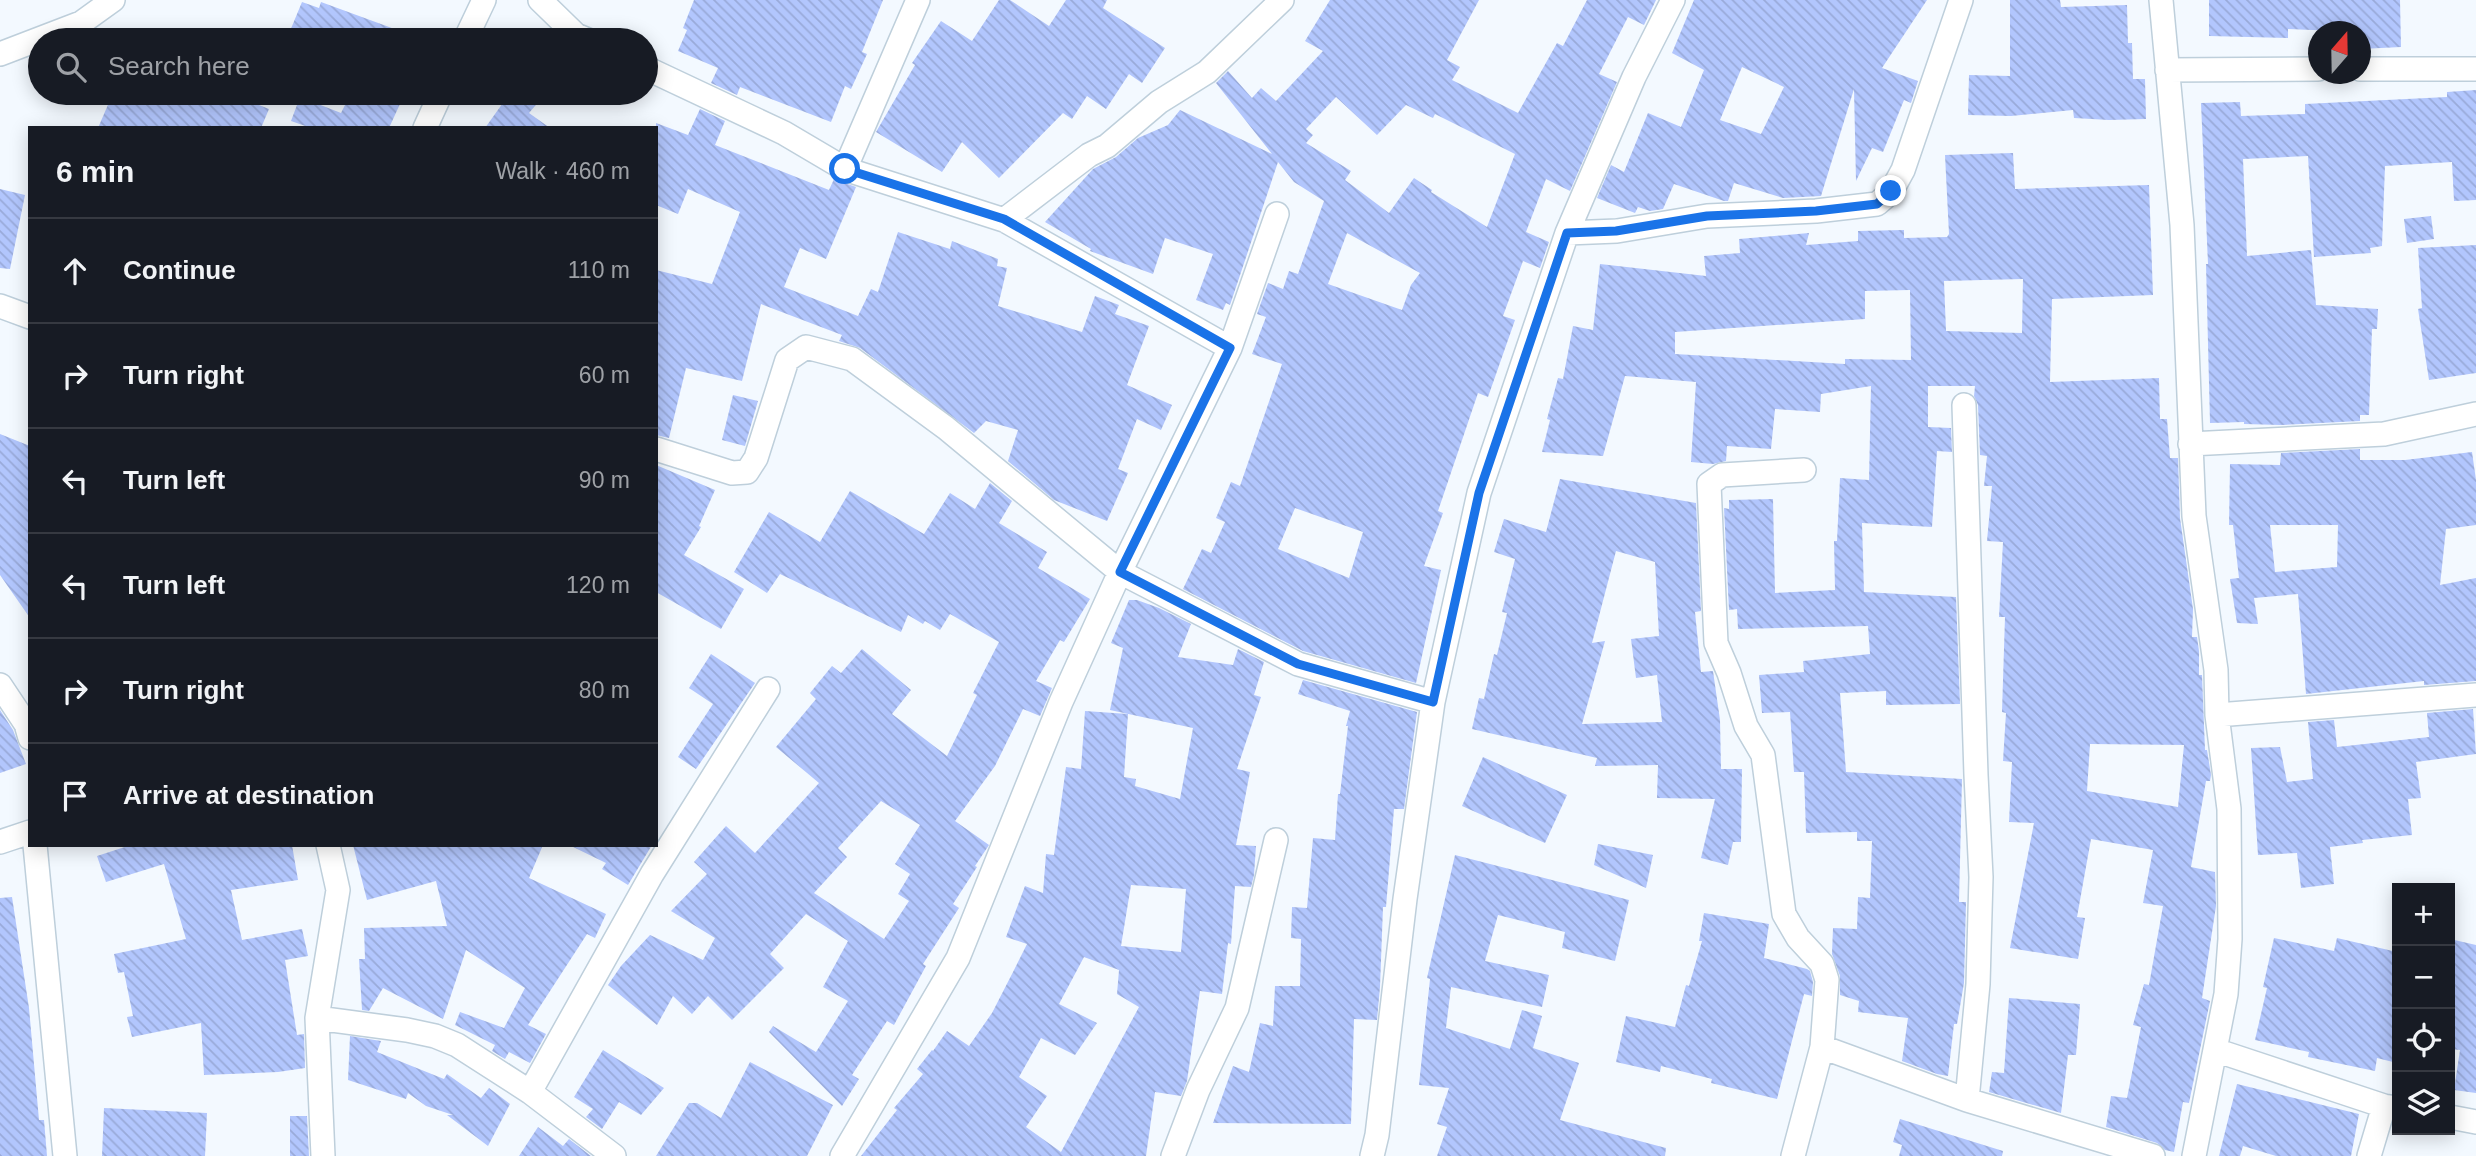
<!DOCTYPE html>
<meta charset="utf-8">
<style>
:root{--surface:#171b24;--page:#20242c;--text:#f1f3f6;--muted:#9ea1a6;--line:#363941}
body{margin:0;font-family:Helvetica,sans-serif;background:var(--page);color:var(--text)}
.controls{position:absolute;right:21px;bottom:21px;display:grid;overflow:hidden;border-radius:0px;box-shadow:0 4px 18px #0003}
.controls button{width:63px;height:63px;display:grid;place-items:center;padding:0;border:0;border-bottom:2px solid var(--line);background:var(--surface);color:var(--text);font:35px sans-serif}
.compass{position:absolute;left:2308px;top:21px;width:63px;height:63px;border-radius:50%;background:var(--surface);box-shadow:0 4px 18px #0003;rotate:20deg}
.stop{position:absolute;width:21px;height:21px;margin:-16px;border:5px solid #1a73e8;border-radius:50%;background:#fff}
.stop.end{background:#1a73e8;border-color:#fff;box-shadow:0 2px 7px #0008}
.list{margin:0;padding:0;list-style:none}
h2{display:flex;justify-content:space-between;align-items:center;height:91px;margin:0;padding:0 28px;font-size:30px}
h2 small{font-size:23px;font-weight:400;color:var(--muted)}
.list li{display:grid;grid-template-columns:46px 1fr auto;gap:21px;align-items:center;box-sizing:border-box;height:105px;padding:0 28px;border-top:2px solid var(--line)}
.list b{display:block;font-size:26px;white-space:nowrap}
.list em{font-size:23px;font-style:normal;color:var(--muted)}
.icon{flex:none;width:38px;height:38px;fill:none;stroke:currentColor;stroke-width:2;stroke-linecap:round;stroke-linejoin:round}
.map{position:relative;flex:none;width:2476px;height:1156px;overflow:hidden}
.search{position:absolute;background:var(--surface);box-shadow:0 4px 18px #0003;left:28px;top:28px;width:630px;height:77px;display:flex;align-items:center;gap:18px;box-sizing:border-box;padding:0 24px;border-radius:38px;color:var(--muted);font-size:26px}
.panel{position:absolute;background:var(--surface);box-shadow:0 4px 18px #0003;left:28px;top:126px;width:630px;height:721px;border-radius:0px}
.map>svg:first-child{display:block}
.building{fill:url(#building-back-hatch);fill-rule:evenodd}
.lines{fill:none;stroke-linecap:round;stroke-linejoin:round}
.minor-casing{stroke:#becfdb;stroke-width:26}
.minor{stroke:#fff;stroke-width:23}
.route{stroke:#1a73e8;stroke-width:9}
</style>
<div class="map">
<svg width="2476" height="1156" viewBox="0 0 2476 1156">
<defs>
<pattern id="building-back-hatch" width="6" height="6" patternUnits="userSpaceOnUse" patternTransform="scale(1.75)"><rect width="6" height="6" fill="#b2c6fd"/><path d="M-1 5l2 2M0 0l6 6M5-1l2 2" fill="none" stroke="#99aad9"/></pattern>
</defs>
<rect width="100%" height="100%" fill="#f3f9ff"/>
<path class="building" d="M694,0H883L862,52L867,54L851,89L845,86L831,122L740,87L737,95L711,83L718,68L678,51L687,30L683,28Z
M999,0H1010L1049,26L1066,0H1107L1103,8L1165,48L1142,83L1129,74L1106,109L1087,96L1072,119L1063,113L999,178L962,142L942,172L876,132L915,65L912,63L941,21L972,41Z
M1330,0H1479L1447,60L1460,67L1452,80L1518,113L1557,43L1563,46L1587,0H1656L1644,25L1628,17L1599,74L1617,82L1570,191L1546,179L1526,232L1549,242L1540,268L1523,261L1503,316L1515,320L1488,397L1478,393L1438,511L1443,513L1424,566L1441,570L1416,683L1303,651L1183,589L1202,549L1211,553L1225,522L1216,518L1231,482L1240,486L1282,364L1252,354L1266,317L1257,314L1268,283L1283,289L1289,271L1298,274L1324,201L1294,182L1278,162L1230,305L1226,303L1223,310L1196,300L1213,254L1165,238L1153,274L1090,251L1091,249L1045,222L1093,169L1116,157L1138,138L1168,125L1180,110L1272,154L1216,83L1228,71L1252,98L1261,88L1276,101L1323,51L1305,41ZM1336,97L1377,135L1406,105L1433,118L1435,114L1515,154L1487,227L1431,192L1432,190L1414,178L1389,213L1345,180L1351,171L1306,143L1313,135L1306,129ZM1347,233L1420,273L1411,285L1402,310L1328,284ZM1295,508L1363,532L1349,578L1278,549Z
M1694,0H1927L1882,68L1918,81L1911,103L1904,100L1883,152L1872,148L1856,181L1854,89L1821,196L1783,198L1734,183L1728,201H1724L1674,184L1663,209L1650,211L1638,207L1635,213L1597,198L1611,165L1624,172L1648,113L1681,127L1704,70L1672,53ZM1742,67L1784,87L1761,134L1720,120Z
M2010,0H2060L2061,7L2127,5L2128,43H2132L2133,79H2145L2146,119L2109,120L2074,118L2073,110L2011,116L1968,115L1969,75L2010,76Z
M2209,0H2400L2401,47L2361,49V32L2288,29V38L2209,36Z
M302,2L319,8L321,2L419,38V40H316L290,31Z
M2476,90V200L2454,201L2452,162L2385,166L2382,246L2370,248L2371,253L2314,257L2308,156L2243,159L2247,256L2311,250L2316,305L2378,309L2377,329H2372L2369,415H2360V421L2281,425L2244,424V422L2210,423L2206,264H2208L2201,103L2240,102L2241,116L2305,114V104L2447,97V92Z
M113,93H244L241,98L269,109L261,128H98Z
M351,93H405L389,128H311L291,121L300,97L341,113Z
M510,93H546L529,113L550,128H485Z
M700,109L725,121L715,145L829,190L834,179L856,187L826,259L800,248L784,287L858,316L871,289L878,292L898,232L950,249L952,241L998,259L997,266L1007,268L998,306L1082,332L1095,296L1119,305L1115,314L1149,326L1127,385L1172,405L1161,430L1137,419L1118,469L1128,473L1107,521L1054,500L1008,461L1018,430L986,421L974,433L860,348L839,341L842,335L761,304L742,381L686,368L669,438L656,435V270L712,284L740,212L688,189L678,214L656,205V123L688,135Z
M2013,153L2015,189L2149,185L2153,295L2052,299L2050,382L2159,378L2160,419H2167L2170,458H2178L2180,518L2193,609L2192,637H2197L2199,651V675H2202L2205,750H2207L2211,775L2210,781H2206L2191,867L2215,872L2216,906L2202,998L2210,1001L2189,1103L2183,1102L2174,1152L2165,1150L2157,1143L2106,1127L2111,1096L2127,1098L2141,1027L2133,1025L2144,984L2149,985L2163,906L2143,903L2153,850L2091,839L2077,917L2085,918L2078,959L2010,948L2034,823L2009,822L2012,762L2003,761L2006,713L2002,712L2005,617H1999L2003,542L1987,541L1992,486H1984L1987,456L1980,455L1978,405L1974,396L1975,386H1928V427L1951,428L1952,452L1937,451L1932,527L1862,523L1864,592L1956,597L1960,704L1886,705V691L1840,693L1846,772L1962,779L1959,902H1966L1964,983L1957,1024H1954L1948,1076L1937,1074L1902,1061L1908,1018L1858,1012L1859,1001L1840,995V976L1832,954L1833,928L1857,929L1858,897L1870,898L1872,841H1857V832L1806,833L1804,772H1794L1790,712L1762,713L1759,675L1804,672L1803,661L1870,654L1868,626L1738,629L1737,609L1729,610L1724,508L1729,509V500L1773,499L1775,593L1835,590L1834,541H1837L1840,478L1869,480L1871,386L1821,394L1820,412L1775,409L1771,449L1727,446L1726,461L1713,464L1691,462L1696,382L1625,376L1603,456L1542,452L1550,420L1547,419L1558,378L1563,379L1573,326L1593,330L1600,264L1706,276L1704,256L1740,253L1739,239L1809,233L1806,245L1858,241V231L1904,230V238L1947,237L1949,234L1945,155ZM2023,279L2022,333L1946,331L1944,281ZM1910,290L1911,360L1845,359V364L1675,354V332L1865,319V291ZM2090,744L2184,745L2178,807L2087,791Z
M0,189L25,195L10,269L0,268Z
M2431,216L2434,239L2407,243L2404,219Z
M2476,245V373L2429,380L2418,309L2422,308L2418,248Z
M733,395L758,401L745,446L722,440Z
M0,434L30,446V618L0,575Z
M2360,449V460H2405L2472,452L2476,480V525L2446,529L2440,585L2476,578V681L2424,685V681L2306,694L2298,594L2254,598L2258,624L2237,623L2230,579L2239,578L2233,525H2229L2230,464L2280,465L2281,453ZM2270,525H2338L2337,567L2275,572Z
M656,465L715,490L699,526L701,527L684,555L744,589L721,629L656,592Z
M1560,479L1696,503L1701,611L1695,612L1701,672L1713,671L1720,720L1721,769H1742L1741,842H1733L1728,865L1701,858L1715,799L1657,798L1658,765L1595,766L1597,758L1472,729L1479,698L1484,699L1494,654L1497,655L1507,613L1502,612L1515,559L1494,552L1504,519L1546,532ZM1616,551L1655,562L1659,636L1631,639L1636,678L1657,675L1662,722L1582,724L1605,641L1592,643Z
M990,483L1012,501L999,523L1047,552L1038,568L1090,599L1064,642L1060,640L1036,681L1052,688L1040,716L1023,709L995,766L955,821L989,845L975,866L977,867L953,904L959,908L923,964L926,966L894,1025L887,1021L852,1075L859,1079L842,1106L769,1032L773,1026L816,1052L848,1001L823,987L848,941L806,914L770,954L784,968L732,1020L708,996L692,1014L673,996L657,1025L608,985L621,966L650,935L703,960L715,938L671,911L707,874L694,862L726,826L755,853L819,783L776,747L816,699L810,693L832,666L841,673L862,649L911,690L892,714L947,756L977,695L973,693L999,642L950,614L940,630L925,621L923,624L908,615L901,632L780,574L767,593L734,572L769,512L820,542L850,491L924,534L950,493L975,509ZM881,801L920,825L895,864L910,874L898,894L909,901L884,939L814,893L847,857L838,848Z
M1129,600H1137L1159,608L1191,624L1178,657L1233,665L1238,649L1264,662L1254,695L1261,697L1237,769L1250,772L1236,845L1256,846L1254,875L1251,887L1235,886L1231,944L1228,943L1222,994L1200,991L1187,1081L1181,1096L1155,1092L1146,1156H861L897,1110L894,1108L923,1074L917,1069L932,1050L933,1051L947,1031L969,1046L992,1013L1012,974L1027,944L1006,937L1025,886L1043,893L1046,854L1054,855L1066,767L1081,769L1085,711L1128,714L1124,777L1136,779L1135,786L1180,799L1193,728L1110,710L1123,648L1111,643ZM1131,885L1186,889L1181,952L1121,946ZM1084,957L1119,970L1117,994L1139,1007L1061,1152L1026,1127L1047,1096L1019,1077L1041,1038L1075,1055L1097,1023L1059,1004Z
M711,654L755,683L696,769L678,757L713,704L689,688Z
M1303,680L1417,712L1404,809H1394L1386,907H1383L1380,987L1377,1020L1354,1019L1351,1124L1213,1123L1233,1066L1249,1072L1260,1023L1273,1026L1275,986H1300L1301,939L1291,938L1292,907L1307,908L1313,838L1335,840L1338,794H1340L1348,726H1346L1350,711L1298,694Z
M2473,709L2476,754L2416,762L2421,798L2408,799L2412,835L2362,840L2363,843L2330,847L2334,884L2301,888L2297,853L2258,855L2251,748L2280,747L2287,782L2313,779L2308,722L2334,720L2337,747L2429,737L2427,713Z
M0,710L13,730L26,764L0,773Z
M1483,757L1567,795L1545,843L1462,806Z
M1598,844L1653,855L1646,888L1594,865Z
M131,845H292L298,880L231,890L242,940L302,929L308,956L285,960L297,1035L304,1034L305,1068L278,1072L204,1075L201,1023L132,1037L127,1017L133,1016L124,972L118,973L114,954L186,939L164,864L106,882L97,856Z
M353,845H543L529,878L606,914L595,938L587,934L528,1025L546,1034L530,1063L509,1052L505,1059L492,1051L495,1045L455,1025L460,1012L504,1028L525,988L466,950L443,1019L383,988L369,1011L362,1010L359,959H365L364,928L447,926L436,881L367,900Z
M569,845H652L628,885L602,869L606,863Z
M1455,855L1629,900L1615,961L1562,948L1565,932L1498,915L1485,961L1549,975L1542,1007L1451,987L1446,1028L1510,1049L1522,1010L1542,1016L1533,1048L1579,1063L1560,1120L1666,1148L1665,1156H1437L1447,1127L1437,1124L1449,1088L1419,1085L1430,979L1427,978Z
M12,897L29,1008L39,1120H44L47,1156H0V898Z
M1704,913L1769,924L1764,958L1807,969L1810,971L1813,982L1812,996L1804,994L1777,1099L1711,1083L1712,1079L1661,1066L1660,1072L1616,1062L1626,1016L1675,1027L1686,985L1689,986L1702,941H1699Z
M2274,938L2334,951L2337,938L2397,952V1063L2377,1058L2375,1071L2308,1057L2309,1052L2255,1040L2267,988L2263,987Z
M2450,939L2476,945V1093L2454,1090L2460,1050L2450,1049Z
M2009,998L2080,1004L2076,1055H2068L2061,1113L1989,1092L1992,1072L2004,1073Z
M350,1036L381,1041L377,1052L444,1079L447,1074L481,1098L489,1088L510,1104L488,1146L447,1115H453L426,1106L408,1093L406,1099L348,1080Z
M603,1050L664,1088L641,1115L619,1102L602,1129L586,1117L593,1109L574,1097Z
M750,1062L833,1105L807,1156H656L689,1103H697L721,1118Z
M2237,1084L2359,1114L2351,1156H2276L2243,1146L2240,1156H2219Z
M104,1108L207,1113L205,1156H102Z
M290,1116H307L309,1156H290Z
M1900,1119L2003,1151L2002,1156H1899L1902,1145L1893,1142Z
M538,1127L563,1146L569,1139L591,1156H519Z"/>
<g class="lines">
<defs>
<path id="minor" d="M540,0L576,35L588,40
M2161,0L2182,225L2194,516L2216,670L2217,715L2229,809L2230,939L2226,994L2194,1156
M465,40L484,0
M0,54L81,23L113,0
M646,68L784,133L845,169L1004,220L1230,348
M2360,69H2476
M2167,70L2318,69
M425,128L441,93
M845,169L918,0
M1004,220L1089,155L1107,146L1159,102L1207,72L1282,0
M1567,233L1617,231L1707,216L1816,211L1877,204L1891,192L1903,170L1961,0
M0,306L30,317
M1964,405L1976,775L1981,877L1978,984L1967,1100
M2190,444L2384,434L2476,414
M656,449L732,473L747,472L756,458L787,360L806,347L852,359L946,428L1120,572L1298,664L1433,702
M0,685L26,724L30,738
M2217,715L2476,695
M0,842L30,832
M35,845L65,1156
M317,1018L407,1030L435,1036L457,1045L530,1092L614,1156
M1822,1047L1967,1100L2153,1156
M2215,1050L2384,1106L2397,1108
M530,1092L652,874L768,689
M2450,1117L2476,1122
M323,1156L317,1018L338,890L328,845
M842,1156L958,958L1061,702L1120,572L1230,348L1277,214
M1173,1156L1198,1090L1237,1008L1276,840
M1372,1156L1377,1135L1405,899L1433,702L1479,493L1567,233L1634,77L1673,0
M1793,1156L1822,1047L1827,980L1822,964L1798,938L1784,914L1763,755L1746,726L1729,673L1716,643L1709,484L1722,475L1804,470
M2369,1156L2384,1106"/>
</defs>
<use href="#minor" class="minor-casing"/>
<use href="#minor" class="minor"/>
</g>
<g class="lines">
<path class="route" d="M845,169L1004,219L1230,348L1120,572L1298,664L1433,702L1479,493L1567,233L1616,231L1707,216L1816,211L1877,204L1891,191"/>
</g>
</svg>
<div class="controls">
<button>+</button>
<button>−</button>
<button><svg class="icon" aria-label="locate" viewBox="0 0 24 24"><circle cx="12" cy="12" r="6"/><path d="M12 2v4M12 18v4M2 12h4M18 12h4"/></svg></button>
<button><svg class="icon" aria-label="layers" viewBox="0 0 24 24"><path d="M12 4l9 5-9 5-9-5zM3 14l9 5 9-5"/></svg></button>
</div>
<svg class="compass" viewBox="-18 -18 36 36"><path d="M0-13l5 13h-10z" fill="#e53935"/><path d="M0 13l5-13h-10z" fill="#9ea1a6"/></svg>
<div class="stop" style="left:845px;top:169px"></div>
<div class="stop end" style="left:1891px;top:191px"></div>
<div class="search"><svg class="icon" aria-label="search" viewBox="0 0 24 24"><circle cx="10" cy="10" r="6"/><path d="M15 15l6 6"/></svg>Search here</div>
<section class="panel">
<h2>6 min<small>Walk · 460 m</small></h2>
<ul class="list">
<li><svg class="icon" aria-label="ahead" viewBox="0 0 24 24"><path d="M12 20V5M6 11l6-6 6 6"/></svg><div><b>Continue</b></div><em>110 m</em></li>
<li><svg class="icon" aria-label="right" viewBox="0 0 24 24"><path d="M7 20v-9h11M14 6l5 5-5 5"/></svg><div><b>Turn right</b></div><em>60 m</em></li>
<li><svg class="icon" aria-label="left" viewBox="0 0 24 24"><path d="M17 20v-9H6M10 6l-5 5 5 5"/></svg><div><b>Turn left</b></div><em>90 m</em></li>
<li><svg class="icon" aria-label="left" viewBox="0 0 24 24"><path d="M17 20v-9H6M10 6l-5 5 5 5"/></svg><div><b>Turn left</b></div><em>120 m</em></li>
<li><svg class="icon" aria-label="right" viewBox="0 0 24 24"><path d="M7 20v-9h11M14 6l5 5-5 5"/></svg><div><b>Turn right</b></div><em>80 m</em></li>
<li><svg class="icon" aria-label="arrive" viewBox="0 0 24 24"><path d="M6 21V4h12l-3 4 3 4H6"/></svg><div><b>Arrive at destination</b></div></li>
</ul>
</section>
</div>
